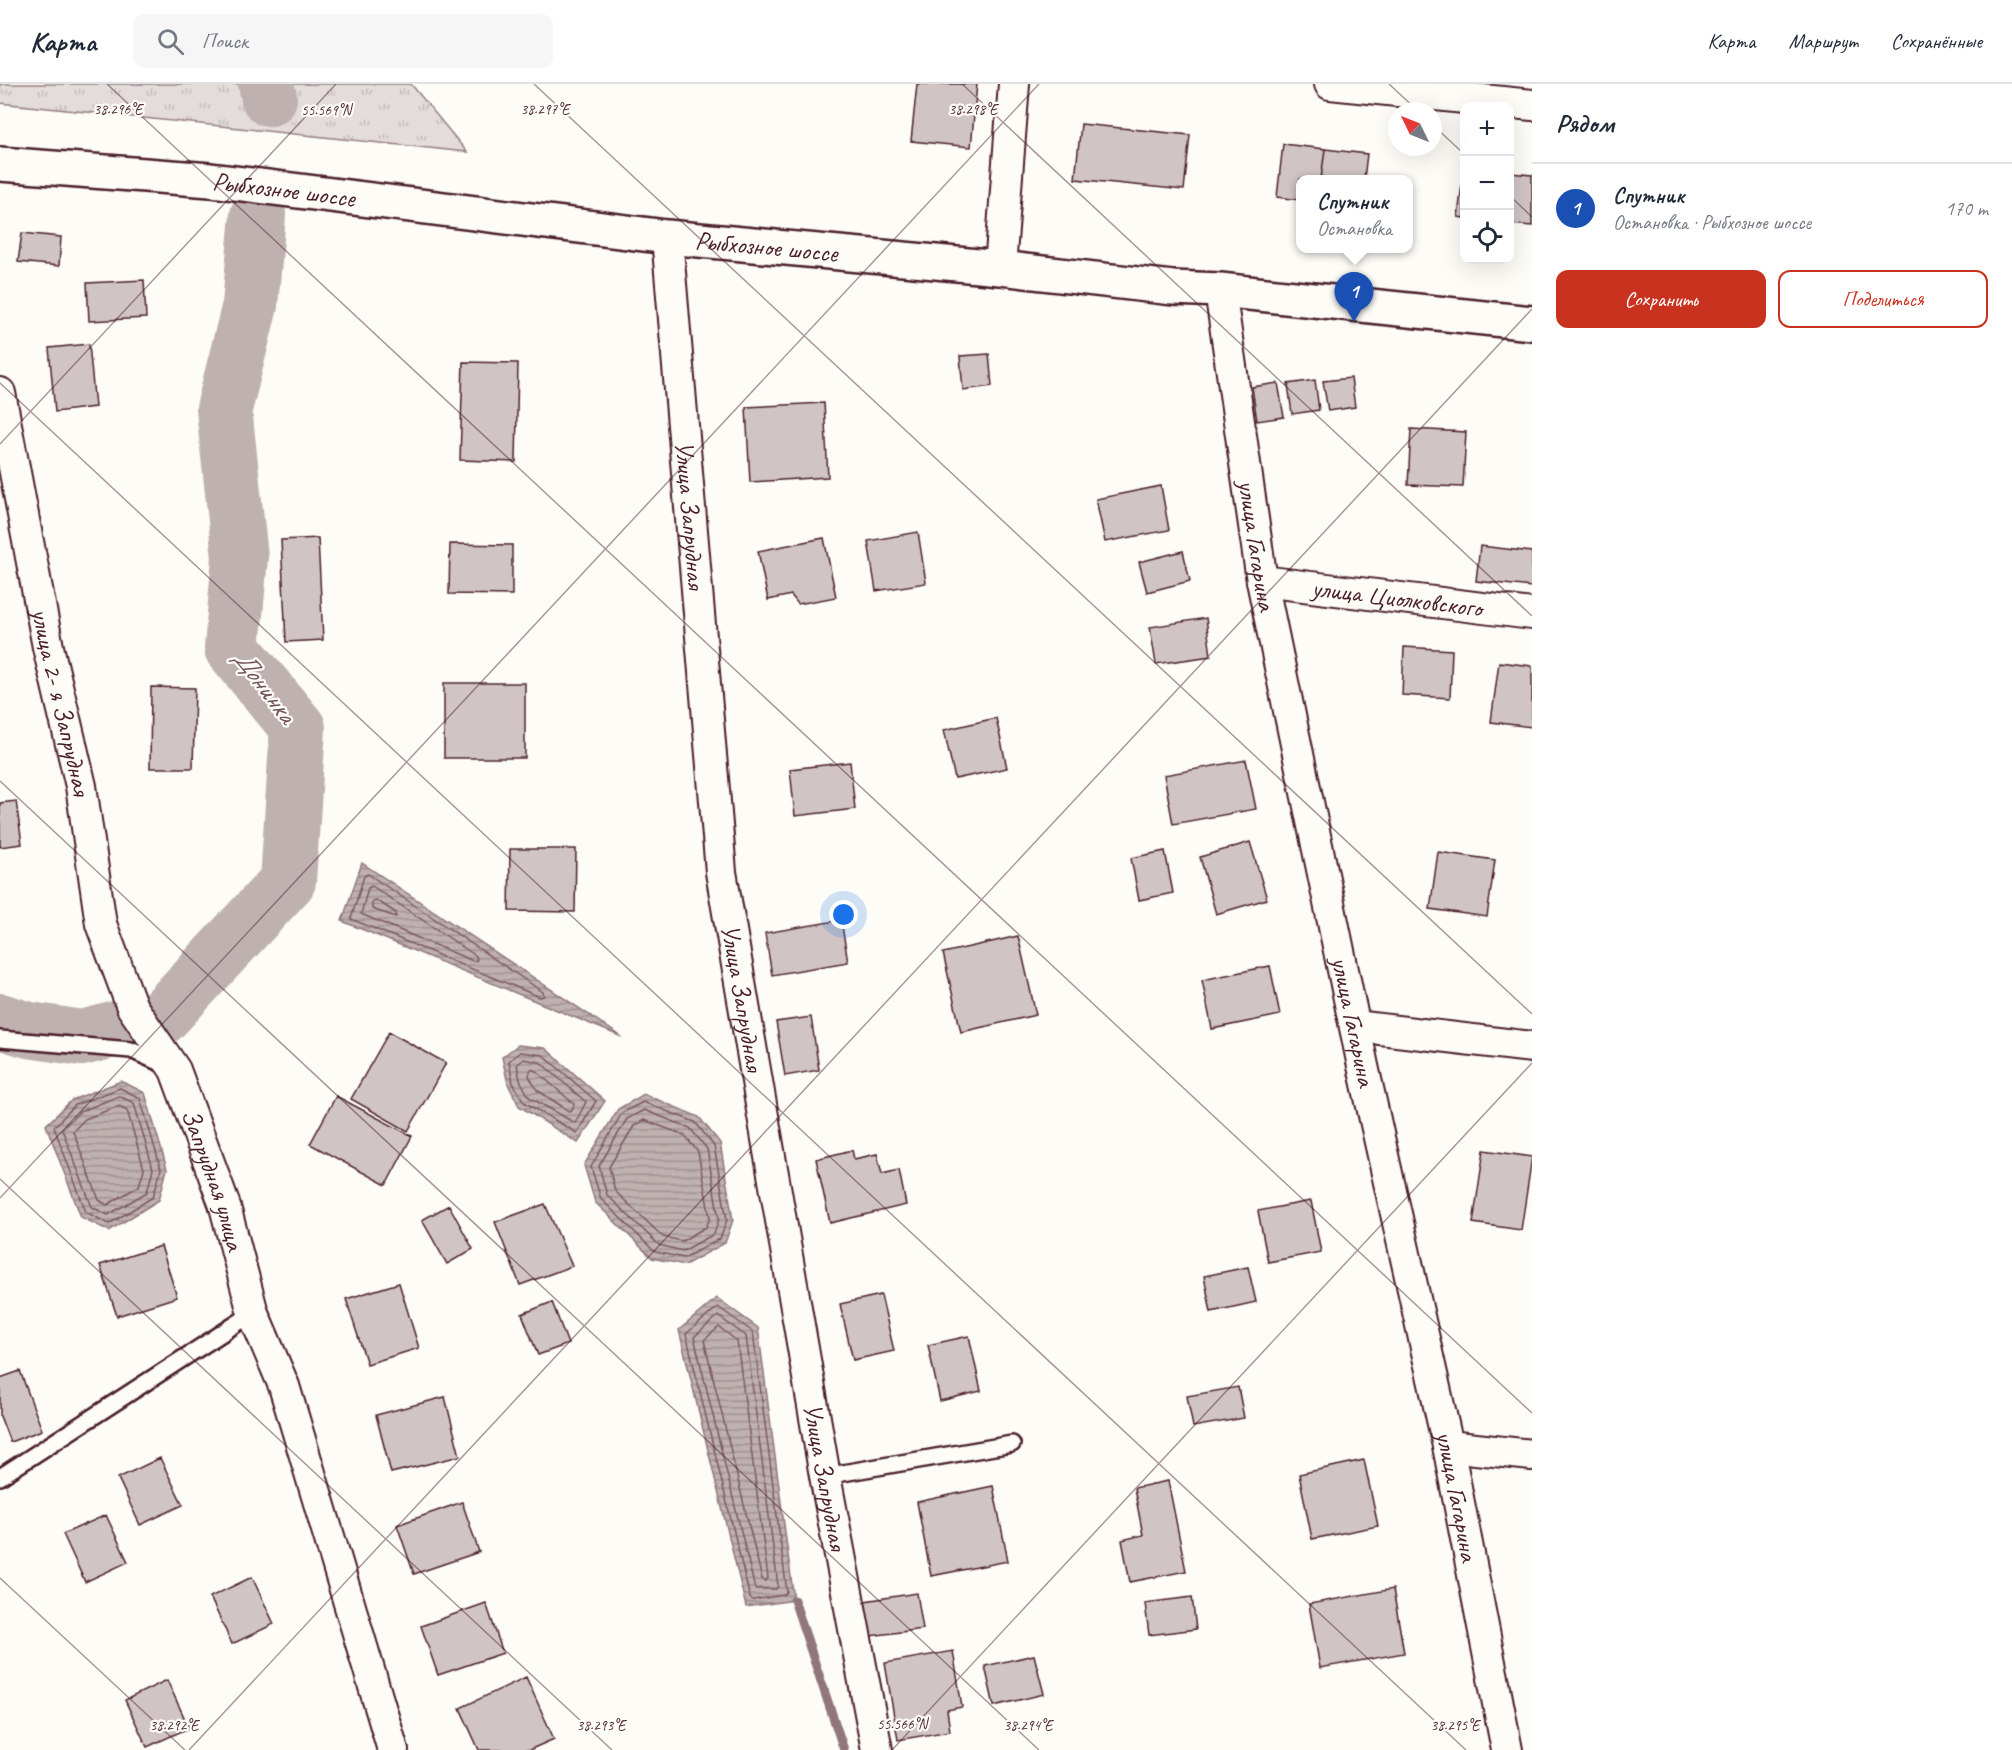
<!DOCTYPE html>
<html lang="ru">
<meta charset="utf-8">
<style>
:root{--surface:#fff;--page:#f6f6f7;--text:#1f2937;--muted:#747a83;--line:#e0e1e3;--accent:#c8321e}
body{margin:0;font-family:Caveat,sans-serif;background:var(--page);color:var(--text)}
.controls{position:absolute;right:18px;top:18px;display:grid;overflow:hidden;border-radius:12px;box-shadow:0 6px 24px #0002}
.controls button{width:54px;height:54px;display:grid;place-items:center;padding:0;border:0;border-bottom:2px solid var(--line);background:var(--surface);color:var(--text);font:30px sans-serif}
.compass{position:absolute;left:1388px;top:18px;width:54px;height:54px;border-radius:50%;background:var(--surface);box-shadow:0 6px 24px #0002;rotate:313deg}
.you{position:absolute;left:844px;top:831px;width:21px;height:21px;margin:-15px;border:4px solid #fff;border-radius:50%;background:#1a73e8;box-shadow:0 0 0 9px #1a73e833}
.badge{display:grid;place-items:center;width:39px;height:39px;border-radius:50%;background:var(--accent);color:#fff;font-size:20px;font-weight:700}
.pin{position:absolute;translate:-50% -50px;filter:drop-shadow(0 2px 3px #0008)}
.pin::after{content:'';position:absolute;top:32px;width:21px;height:18px;background:inherit;clip-path:polygon(0 0,100% 0,50% 100%)}
.popup{position:absolute;left:1296px;top:91px;width:117px;height:78px;box-sizing:border-box;display:grid;place-content:center;border-radius:12px;background:var(--surface);filter:drop-shadow(0 2px 4px #0005);font-size:20px;white-space:nowrap;color:var(--muted)}
.popup b{font-size:22px;color:var(--text)}
.popup::after{content:'';position:absolute;left:50%;top:100%;margin-left:-12px;border:12px solid transparent;border-top-color:var(--surface)}
.list{margin:0;padding:0;list-style:none}
h2{display:flex;justify-content:space-between;align-items:center;height:78px;margin:0;padding:0 24px;font-size:26px}
h2 small{font-size:20px;font-weight:400;color:var(--muted)}
.list li{display:grid;grid-template-columns:39px 1fr auto;gap:18px;align-items:center;box-sizing:border-box;height:90px;padding:0 24px;border-top:2px solid var(--line)}
.list b{display:block;font-size:22px;white-space:nowrap}
.list p{margin:0;font-size:20px;white-space:nowrap;color:var(--muted)}
.list em{font-size:20px;font-style:normal;color:var(--muted)}
.actions{display:flex;gap:12px;padding:18px 24px}
.actions a{flex:1;padding:14px 0;border:2px solid var(--accent);border-radius:12px;text-align:center;font-size:21px;color:var(--accent)}
.actions .main{background:var(--accent);color:#fff}
.icon{flex:none;width:33px;height:33px;fill:none;stroke:currentColor;stroke-width:2;stroke-linecap:round;stroke-linejoin:round}
.map{position:relative;flex:none;width:1532px;height:1666px;overflow:hidden}
header{display:flex;align-items:center;gap:36px;box-sizing:border-box;height:84px;padding:0 30px;background:var(--surface);border-bottom:2px solid var(--line)}
header strong{font-size:28px}
nav{display:flex;gap:33px;margin-inline-start:auto;font-size:21px}
.search{width:420px;height:54px;background:var(--page);display:flex;align-items:center;gap:15px;box-sizing:border-box;padding:0 21px;border-radius:12px;color:var(--muted);font-size:22px}
main{display:flex}
aside{flex:1;background:var(--surface)}
.map>svg:first-child{display:block}
.grass{fill:url(#grass-tufts);stroke:#967e82;stroke-width:1.5}
.water{fill:url(#water-rules);stroke:#91777b;stroke-width:1.5}
.lines{fill:none;stroke-linecap:round;stroke-linejoin:round}
.shore{stroke:#795961;stroke-width:1.5}
.stream{stroke:#91777b;stroke-width:9}
.river{stroke:#c0b1b1;stroke-width:56}
.building{fill:#d0c5c4;stroke:#4a1f2b;stroke-width:1.5}
.service-casing{stroke:#4a1f2b;stroke-width:20}
.minor-casing{stroke:#4a1f2b;stroke-width:34}
.tertiary-casing{stroke:#4a1f2b;stroke-width:38}
.service{stroke:#fdfcf7;stroke-width:15}
.minor{stroke:#fdfcf7;stroke-width:30}
.tertiary{stroke:#fdfcf7;stroke-width:33}
.ticks{fill:none;stroke:#4a1f2b;stroke-width:1.5;stroke-opacity:0.45}
.labels{text-anchor:middle;stroke-width:4.5;stroke-linejoin:round;paint-order:stroke}
.street-label{font-size:26px;fill:#4a1f2b;stroke:#fdfcf7}
.water-label{font-size:27px;font-style:italic;fill:#73525a;stroke:#fdfcf7}
.ticks-label{font-size:15px;text-anchor:middle;fill:#4a1f2b;stroke:#fdfcf7;stroke-width:4.5;stroke-linejoin:round;paint-order:stroke}
</style>
<header>
<strong>Карта</strong>
<div class="search"><svg class="icon" aria-label="search" viewBox="0 0 24 24"><circle cx="10" cy="10" r="6"/><path d="M15 15l6 6"/></svg>Поиск</div>
<nav><a>Карта</a><a>Маршрут</a><a>Сохранённые</a></nav>
</header>
<main>
<div class="map">
<svg width="1532" height="1666" viewBox="0 0 1532 1666">
<defs>
<pattern id="grass-tufts" width="24" height="20" patternUnits="userSpaceOnUse" patternTransform="scale(1.5)"><rect width="24" height="20" fill="#e3dcda"/><path d="M3 7l-1-3M5 7V3M7 7l1-3M15 17l-1-3M17 17v-4M19 17l1-3" fill="none" stroke="#c4bcbb"/></pattern>
<pattern id="water-rules" width="6" height="5" patternUnits="userSpaceOnUse" patternTransform="scale(1.5)"><rect width="6" height="5" fill="#c0b1b1"/><path d="M0 2.5h6" fill="none" stroke="#9e8f90"/></pattern>
</defs>
<rect width="100%" height="100%" fill="#fdfcf7"/>
<filter id="ink" filterUnits="userSpaceOnUse"><feTurbulence type="fractalNoise" baseFrequency=".0167" numOctaves="2"/><feDisplacementMap in="SourceGraphic" scale="12" xChannelSelector="R" yChannelSelector="G"/><feConvolveMatrix kernelMatrix="1 2 1 2 8 2 1 2 1" color-interpolation-filters="sRGB"/></filter>
<g filter="url(#ink)">
<path class="grass" d="M0,0H411L467,68L0,19Z"/>
<path class="water" d="M362,779L622,953L342,837Z
M518,961L545,964L605,1017L578,1059L519,1022L508,1000L502,973Z
M121,997L145,1009L167,1085L159,1116L109,1147L81,1133L46,1041L72,1016Z
M644,1010L699,1033L720,1059L733,1136L725,1159L685,1181L652,1174L595,1118L584,1081L618,1025Z
M717,1214L758,1244L794,1516L746,1523L679,1246Z"/>
<g class="lines">
<path class="shore" d="M368,790L543,908L544,912L540,913L351,835L364,792Z
M372,802L476,872L477,876L473,877L361,830L368,804Z
M376,816L396,829V833L372,825V817Z
M520,968L543,971L596,1017L577,1049L524,1018L513,999L509,977Z
M523,975L540,978L586,1018L575,1039L529,1013L520,996L517,981Z
M531,985L536,987L574,1020L572,1026L569,1027L537,1006L529,992Z
M120,1004L140,1014L161,1085L153,1113L109,1140L86,1128L54,1043L75,1021Z
M119,1012L134,1019L153,1085L147,1108L108,1131L92,1123L62,1045L79,1028Z
M643,1018L695,1038L714,1062L727,1136L720,1155L684,1174L655,1168L601,1115L591,1083L622,1029Z
M119,1022L127,1026L144,1085L139,1102L107,1121L99,1116L73,1047L85,1035Z
M644,1026L690,1044L707,1065L719,1135L714,1150L683,1167L659,1161L607,1111L599,1082L627,1035Z
M644,1036L684,1051L698,1068L710,1134L706,1143L682,1157L663,1153L615,1107L609,1083L634,1042Z
M718,1223L753,1248L787,1508L784,1511L753,1516L750,1514L686,1250Z
M718,1232L746,1252L778,1502L776,1505H755L694,1253Z
M719,1243L737,1257L768,1494L766,1497L762,1495L704,1256Z"/>
<path class="stream" d="M794,1516L844,1666"/>
<path class="river" d="M266,0L269,14
M0,937L29,946L82,954L162,933L288,797L298,644L232,564L240,473L224,325L250,221L258,131"/>
</g>
<path class="building" d="M917,0H977L971,63L911,57Z
M1081,40L1190,51L1184,106L1075,95Z
M1283,60L1325,65L1321,95H1300V116L1277,113Z
M1325,65L1367,70L1364,95H1321Z
M1464,83V134L1458,133Z
M1510,89L1532,91V142L1510,140Z
M22,149L61,153L59,182L18,178Z
M144,196L146,234L89,237L87,199Z
M89,260L95,323L55,328L49,264Z
M989,270L992,302L963,306L960,272Z
M463,278L518,279L516,378L460,376Z
M1351,294L1355,323L1328,327L1323,297Z
M1315,296L1319,326L1292,330L1288,300Z
M1278,299L1284,333L1257,337L1252,303Z
M824,319L828,393L750,398L746,323Z
M1411,345L1466,348L1463,403L1408,401Z
M1161,402L1169,446L1105,458L1096,415Z
M918,448L926,499L876,507L868,457Z
M318,454L323,556L286,558L281,456Z
M824,454L836,513L798,520L791,511L768,516L758,467Z
M450,460L512,461V511L449,510Z
M1480,462L1532,468V503L1476,497Z
M1183,467L1190,497L1147,508L1139,478Z
M1206,534L1211,572L1156,580L1150,543Z
M1404,563L1452,566L1450,614L1402,611Z
M1499,578L1532,582V643L1491,638Z
M444,599H525V674H444Z
M151,603L195,604L193,684H150Z
M996,634L1007,684L955,695L944,646Z
M1246,676L1256,725L1173,740L1164,691Z
M850,678L855,725L795,732L790,685Z
M16,717L22,760L0,763V719Z
M1250,758L1267,815L1216,830L1200,773Z
M510,765H576L575,828L509,827Z
M1165,767L1173,809L1139,816L1131,774Z
M1438,768L1495,776L1487,833L1430,825Z
M841,836L848,878L772,891L765,849Z
M1018,852L1036,931L961,948L943,869Z
M1270,882L1280,931L1212,945L1202,896Z
M811,933L819,986L785,992L776,938Z
M389,948L446,979L408,1047L351,1015Z
M336,1012L412,1052L386,1101L310,1060Z
M852,1066L854,1075L877,1070L882,1090L899,1086L906,1121L830,1139L816,1075Z
M1484,1066L1532,1073L1521,1146L1473,1139Z
M1311,1117L1321,1168L1268,1178L1258,1127Z
M545,1120L572,1182L520,1201L495,1138Z
M449,1121L473,1165L447,1180L422,1136Z
M161,1162L177,1213L117,1232L100,1181Z
M1248,1183L1256,1218L1211,1228L1204,1192Z
M399,1199L419,1264L367,1280L346,1215Z
M881,1211L894,1267L853,1276L840,1220Z
M552,1218L568,1260L538,1271L522,1230Z
M969,1252L981,1307L940,1317L928,1261Z
M20,1287L42,1346L10,1358L0,1332V1294Z
M1238,1303L1244,1334L1193,1343L1187,1312Z
M445,1313L460,1372L391,1389L376,1331Z
M160,1374L183,1421L140,1441L118,1394Z
M1364,1376L1378,1442L1312,1455L1299,1390Z
M1168,1397L1186,1487L1130,1498L1122,1456L1143,1451L1134,1404Z
M993,1402L1008,1477L931,1492L917,1418Z
M462,1418L479,1468L414,1490L397,1441Z
M106,1431L128,1478L85,1498L63,1450Z
M252,1493L274,1540L232,1560L210,1513Z
M1393,1505L1404,1569L1320,1584L1309,1520Z
M917,1509L923,1545L870,1552L865,1517Z
M1192,1513L1196,1545L1149,1551L1145,1519Z
M486,1519L503,1569L438,1591L421,1542Z
M953,1567L962,1623L947,1626L950,1647L898,1656L885,1579Z
M1034,1571L1044,1610L994,1622L985,1582Z
M526,1593L554,1655L529,1666H479L460,1624Z
M167,1596L189,1644L147,1663L125,1616Z"/>
<g class="lines">
<defs>
<path id="service" d="M0,955L131,966L167,982
M825,1392L1012,1360
M0,1393L253,1229"/>
<g id="minor">
<path d="M1330,0L1532,21"/>
<path id="s1" d="M667,153L721,788L825,1392L877,1666"/>
<path d="M1000,184L1014,0"/>
<path id="s2" d="M1220,206L1262,497L1363,982L1448,1362L1507,1666"/>
<path id="s3" d="M0,309L48,563L81,702L101,840L132,923L175,986L224,1119L253,1229L284,1302L393,1666"/>
<path id="s4" d="M1262,497L1532,530"/>
<path d="M1355,942L1532,963"/>
<path d="M1448,1362L1532,1371"/>
</g>
<g id="tertiary">
<path id="s5" d="M0,80L211,96L667,153L1000,184L1173,204L1220,206L1532,239"/>
</g>
</defs>
<use href="#service" class="service-casing"/>
<use href="#minor" class="minor-casing"/>
<use href="#tertiary" class="tertiary-casing"/>
<use href="#service" class="service"/>
<use href="#minor" class="minor"/>
<use href="#tertiary" class="tertiary"/>
</g>
</g>
<path class="ticks" d="M107,0L1532,1329M534,0L1532,930M962,0L1532,532M1389,0L1418,27M1433,41L1464,70M1510,112L1532,133M0,299L1466,1666M0,360L336,0M0,697L1039,1666M0,1095L612,1666M0,1114L1039,0M0,1494L185,1666M189,1666L1532,225M892,1666L1532,979"/>
<g class="labels">
<g class="street-label">
<text dy="9" stroke="none"><textPath href="#s5" startOffset="285">Рыбхозное шоссе</textPath></text>
<text dy="9" stroke="none"><textPath href="#s5" startOffset="771">Рыбхозное шоссе</textPath></text>
<text dy="9" stroke="none"><textPath href="#s1" startOffset="279">Улица Запрудная</textPath></text>
<text dy="9" stroke="none"><textPath href="#s2" startOffset="258">улица Гагарина</textPath></text>
<text dy="9" stroke="none"><textPath href="#s4" startOffset="136">улица Циолковского</textPath></text>
<text dy="9" stroke="none"><textPath href="#s3" startOffset="315">улица 2- я Запрудная</textPath></text>
<text dy="9" stroke="none"><textPath href="#s1" startOffset="765">Улица Запрудная</textPath></text>
<text dy="9" stroke="none"><textPath href="#s2" startOffset="744">улица Гагарина</textPath></text>
<text dy="9" stroke="none"><textPath href="#s3" startOffset="822">Запрудная улица</textPath></text>
<text dy="9" stroke="none"><textPath href="#s1" startOffset="1251">Улица Запрудная</textPath></text>
<text dy="9" stroke="none"><textPath href="#s2" startOffset="1230">улица Гагарина</textPath></text>
</g>
<g class="water-label">
<text transform="translate(265 602) rotate(53)" y="9">Донинка</text>
</g>
</g>
<g class="ticks-label">
<text x="118" y="30">38.296°E</text>
<text x="545" y="30">38.297°E</text>
<text x="973" y="30">38.298°E</text>
<text x="326" y="31">55.569°N</text>
<text x="902" y="1645">55.566°N</text>
<text x="174" y="1646">38.292°E</text>
<text x="601" y="1646">38.293°E</text>
<text x="1028" y="1646">38.294°E</text>
<text x="1455" y="1646">38.295°E</text>
</g>
</svg>
<div class="controls">
<button>+</button>
<button>−</button>
<button><svg class="icon" aria-label="locate" viewBox="0 0 24 24"><circle cx="12" cy="12" r="6"/><path d="M12 2v4M12 18v4M2 12h4M18 12h4"/></svg></button>
</div>
<svg class="compass" viewBox="-18 -18 36 36"><path d="M0-13l5 13h-10z" fill="#e53935"/><path d="M0 13l5-13h-10z" fill="#747a83"/></svg>
<div class="you"></div>
<div class="pin badge" style="left:1354px;top:238px;background:#1a4fb4">1</div>
<div class="popup"><b>Спутник</b>Остановка</div>
</div>
<aside>
<h2>Рядом<small></small></h2>
<ul class="list">
<li><span class="badge" style="background:#1a4fb4">1</span><div><b>Спутник</b><p>Остановка · Рыбхозное шоссе</p></div><em>170 m</em></li>
</ul>
<div class="actions"><a class="main">Сохранить</a><a>Поделиться</a></div>
</aside>
</main>
